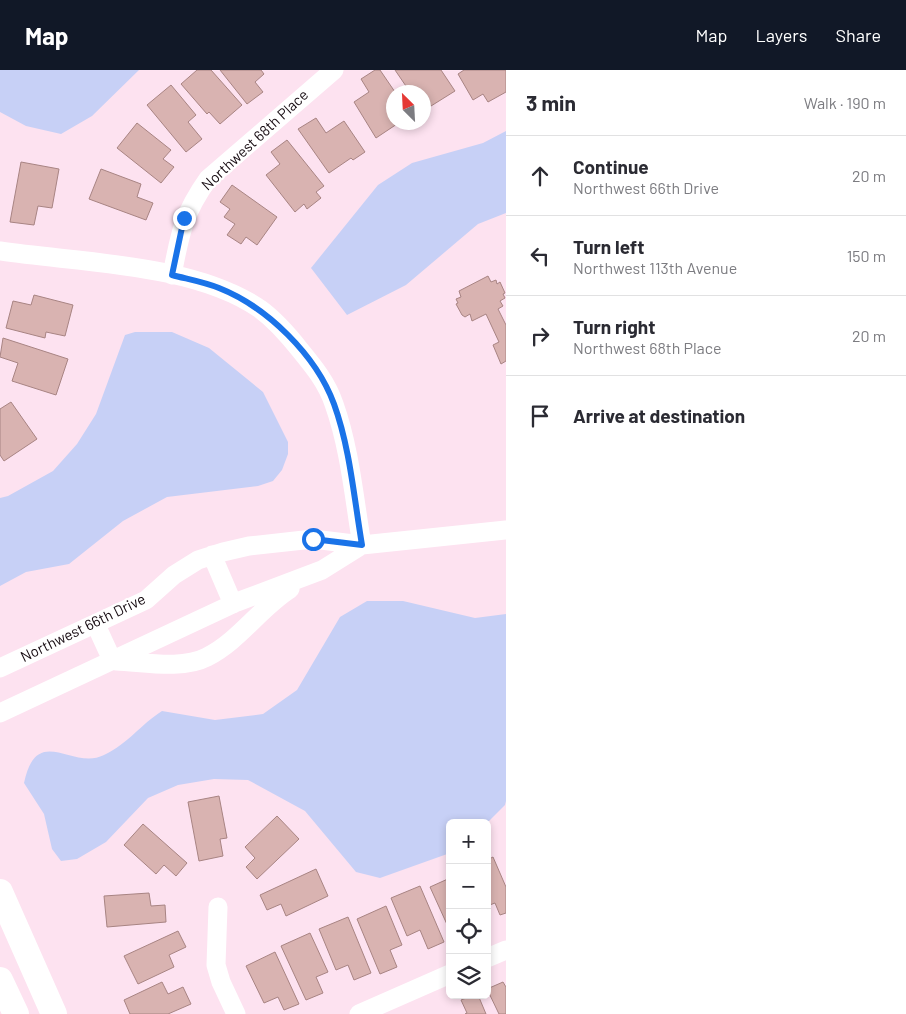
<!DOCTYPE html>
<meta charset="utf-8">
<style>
:root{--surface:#fff;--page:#f2f2f3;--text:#2b2b33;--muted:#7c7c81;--line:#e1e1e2;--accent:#111827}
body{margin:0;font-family:Barlow,sans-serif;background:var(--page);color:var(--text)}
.controls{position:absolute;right:15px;bottom:15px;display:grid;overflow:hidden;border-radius:8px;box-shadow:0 2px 8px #0003}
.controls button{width:45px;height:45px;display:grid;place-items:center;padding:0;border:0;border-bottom:1px solid var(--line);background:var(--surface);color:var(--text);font:25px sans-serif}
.compass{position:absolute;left:386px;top:15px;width:45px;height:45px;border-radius:50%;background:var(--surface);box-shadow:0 2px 8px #0003;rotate:336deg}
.stop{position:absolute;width:15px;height:15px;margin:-11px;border:4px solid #1a73e8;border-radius:50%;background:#fff}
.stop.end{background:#1a73e8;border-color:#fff;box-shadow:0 1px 5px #0008}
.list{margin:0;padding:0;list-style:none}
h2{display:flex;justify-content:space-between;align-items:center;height:65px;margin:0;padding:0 20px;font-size:21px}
h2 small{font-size:16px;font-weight:400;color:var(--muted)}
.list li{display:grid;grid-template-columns:32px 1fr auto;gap:15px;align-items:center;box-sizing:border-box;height:80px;padding:0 20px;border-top:1px solid var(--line)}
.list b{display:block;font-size:19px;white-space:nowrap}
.list p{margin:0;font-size:16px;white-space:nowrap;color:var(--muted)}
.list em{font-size:16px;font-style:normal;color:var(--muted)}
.icon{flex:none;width:28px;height:28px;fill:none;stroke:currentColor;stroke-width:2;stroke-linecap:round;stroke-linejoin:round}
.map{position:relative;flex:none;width:506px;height:944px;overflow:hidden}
header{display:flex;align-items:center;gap:30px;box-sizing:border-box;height:70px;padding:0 25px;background:var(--accent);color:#fff}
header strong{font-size:24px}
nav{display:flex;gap:28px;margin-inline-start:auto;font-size:18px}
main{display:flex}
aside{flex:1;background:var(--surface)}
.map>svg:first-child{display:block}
.water{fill:#c7d0f6}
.building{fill:#d9b3b1;stroke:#a88483}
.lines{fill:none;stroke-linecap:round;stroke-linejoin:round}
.minor{stroke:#fff;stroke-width:19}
.secondary{stroke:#fff;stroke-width:26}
.route{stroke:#1a73e8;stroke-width:6}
.labels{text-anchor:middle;stroke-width:4.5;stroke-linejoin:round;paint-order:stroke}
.street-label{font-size:15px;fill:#150a10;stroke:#fff}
</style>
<header>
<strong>Map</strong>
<nav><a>Map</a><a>Layers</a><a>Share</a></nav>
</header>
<main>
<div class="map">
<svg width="506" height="944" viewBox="0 0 506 944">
<rect width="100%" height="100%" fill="#fde2f0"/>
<path class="water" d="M0,0H139L92,46L61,64L26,56L0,42Z
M506,61V143L478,154L406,215L347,245L311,198L378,115L412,93L483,73Z
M135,262H172L209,278L263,322L288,372V384L282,400L273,411L258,416L167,427L123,451L69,494L26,502L0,516V428L8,426L53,401L77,374L96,344L125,265Z
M367,531H403L475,548L506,544V731L505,735L487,753H450V783L380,808L356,802L305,741L248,710L214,709L178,715L148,728L106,772L77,789L61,791L52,779L44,744L24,713C37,652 72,701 104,685C129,673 140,655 162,641L215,650L263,644L297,620L340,547Z"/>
<path class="building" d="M197,0H211L242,35L220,54L209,42L207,44L181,14Z
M220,0H261L264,4L255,12L263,22L247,34Z
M375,0H380L395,22L393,52H400L376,68L354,32L369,22L361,9Z
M395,0H441L455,21L423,41V22H410Z
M464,0H506V22L488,32L483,24L473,30L458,4Z
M171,15L196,45L188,52L202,69L186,82L147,35Z
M316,48L326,63L344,51L365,82L353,90L351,88L329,103L298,59Z
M137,53L171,80L163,89L174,97L161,113L117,78Z
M287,70L324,116L316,122L321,128L307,139L304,134L295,142L266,105L280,94L271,82Z
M21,92L59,99L52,138L38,136L34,155L10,152Z
M101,99L141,114L137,127L153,133L146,150L89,129Z
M232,115L277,147L257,175L246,167L241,174L227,165L235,154L224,147L230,139L220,132Z
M488,206L491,212L496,210L497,214L500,212L505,223L503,224L505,228L500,231L503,236L498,239L506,255V291L501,294L493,275L499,272L486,244L472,251L470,244L465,247L462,245L456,234L458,233L456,229L461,227L459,221Z
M34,225L73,235L65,266L46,262L45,268L6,258L13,231L31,235Z
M3,268L68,289L56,325L12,311L18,293L0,287Z
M11,332L37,369L4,391L0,385V339Z
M219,726L227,768L220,769L223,786L199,791L188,732Z
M277,746L299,769L257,809L246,797L255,788L245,777Z
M143,754L187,793L176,806L164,795L156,804L124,775Z
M493,787L506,817V843L500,845L495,833L487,836V790Z
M316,799L328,826L286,846L281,834L267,840L260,825Z
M450,808V861L430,817Z
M420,816L444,872L428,879L420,860L407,866L391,828Z
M149,823L151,836L165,835L166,852L107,857L104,826Z
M386,836L402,875L390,880L397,897L380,904L357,849Z
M348,847L371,903L354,910L348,895L336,900L319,859Z
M178,861L186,877L169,885L174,897L138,914L124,886Z
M310,863L328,902L316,907L323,923L306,930L281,876Z
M275,882L299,934L284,940L278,927L264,933L246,896Z
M162,912L168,924L183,917L191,934L168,944H130L124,930Z
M503,912L506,917V944H499L487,919Z
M474,925H478L486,944H465L467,943L461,930Z"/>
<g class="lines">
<path class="minor" d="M0,181C79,193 194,193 260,239C275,250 289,266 300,280C314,297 327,313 334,334C350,379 354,428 362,475
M172,205C180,164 183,144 208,109L334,0
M212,485L233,534
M96,555L112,590
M116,591C144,592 182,600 207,587C239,571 260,538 290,519
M0,598L146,530L174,505L198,490L223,482L249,476L313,469L362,475L506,460
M0,643L237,532L322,500L362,475
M218,837L216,895L221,912L236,944
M487,888L506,880
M359,944L450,904"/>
<path class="secondary" d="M0,822L54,944
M0,910L16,944"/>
</g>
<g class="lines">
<path class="route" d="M184,148L172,205C187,209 204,212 219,218C267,237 316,285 334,334C350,378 354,428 362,475L313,469"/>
</g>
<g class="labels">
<g class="street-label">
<text transform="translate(255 70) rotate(-43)" y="5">Northwest 68th Place</text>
<text transform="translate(83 558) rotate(-26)" y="5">Northwest 66th Drive</text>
</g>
</g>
</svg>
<div class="controls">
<button>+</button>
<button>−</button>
<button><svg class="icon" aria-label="locate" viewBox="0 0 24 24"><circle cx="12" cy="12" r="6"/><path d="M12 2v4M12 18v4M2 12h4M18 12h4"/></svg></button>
<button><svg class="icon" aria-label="layers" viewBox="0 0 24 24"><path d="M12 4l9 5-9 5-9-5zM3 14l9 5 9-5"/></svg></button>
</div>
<svg class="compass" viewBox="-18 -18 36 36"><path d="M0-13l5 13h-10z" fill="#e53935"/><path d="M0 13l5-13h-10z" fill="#7c7c81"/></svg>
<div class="stop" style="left:313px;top:469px"></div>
<div class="stop end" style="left:184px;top:148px"></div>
</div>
<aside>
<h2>3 min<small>Walk · 190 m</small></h2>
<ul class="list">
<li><svg class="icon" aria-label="ahead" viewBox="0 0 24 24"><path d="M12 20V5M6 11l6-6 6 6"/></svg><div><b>Continue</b><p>Northwest 66th Drive</p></div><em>20 m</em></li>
<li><svg class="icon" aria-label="left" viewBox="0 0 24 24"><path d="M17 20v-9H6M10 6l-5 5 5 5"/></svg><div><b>Turn left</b><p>Northwest 113th Avenue</p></div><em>150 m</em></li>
<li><svg class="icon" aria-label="right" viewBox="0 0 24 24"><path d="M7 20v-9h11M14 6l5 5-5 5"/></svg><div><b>Turn right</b><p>Northwest 68th Place</p></div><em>20 m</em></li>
<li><svg class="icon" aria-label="arrive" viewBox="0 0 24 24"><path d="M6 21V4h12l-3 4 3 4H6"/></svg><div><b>Arrive at destination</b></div></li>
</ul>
</aside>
</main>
